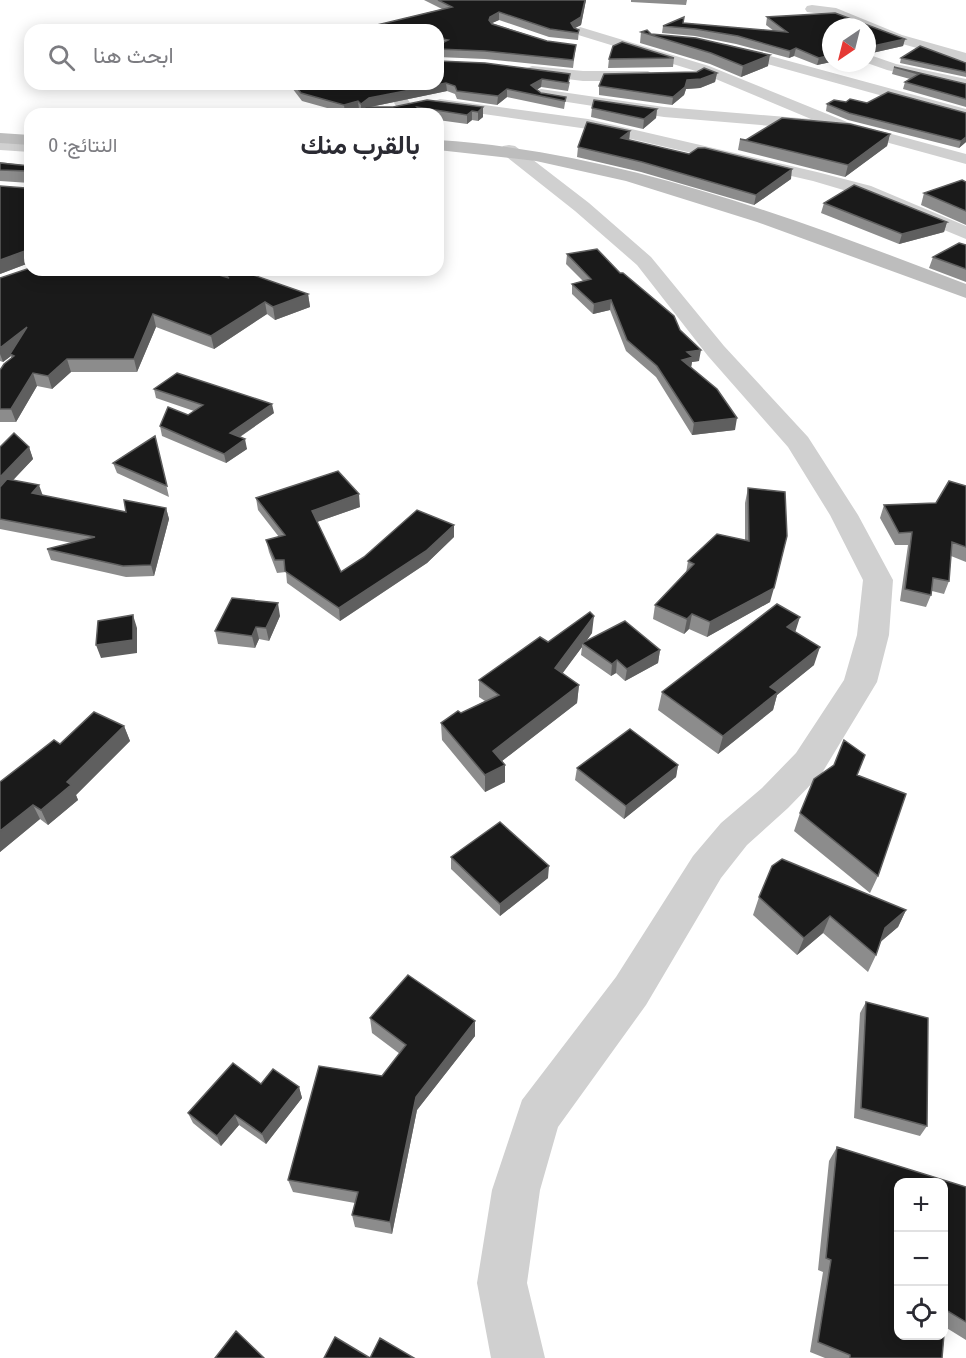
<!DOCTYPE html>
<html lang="ar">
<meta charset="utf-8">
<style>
:root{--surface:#fff;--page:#f7f7f7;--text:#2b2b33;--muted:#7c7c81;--line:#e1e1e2}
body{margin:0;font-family:"Fira Sans Condensed",Vazirmatn,sans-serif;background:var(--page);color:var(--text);direction:rtl}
.controls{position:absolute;right:18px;bottom:18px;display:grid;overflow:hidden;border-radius:12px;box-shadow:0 3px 15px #0003}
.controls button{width:54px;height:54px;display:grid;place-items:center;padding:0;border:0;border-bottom:2px solid var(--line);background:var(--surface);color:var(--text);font:30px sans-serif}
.compass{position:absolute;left:822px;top:18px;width:54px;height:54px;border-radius:50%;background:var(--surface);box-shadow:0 3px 15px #0003;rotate:215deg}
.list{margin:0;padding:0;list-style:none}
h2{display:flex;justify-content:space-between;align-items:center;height:78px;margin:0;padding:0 24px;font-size:26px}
h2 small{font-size:20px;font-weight:400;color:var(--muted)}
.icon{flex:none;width:33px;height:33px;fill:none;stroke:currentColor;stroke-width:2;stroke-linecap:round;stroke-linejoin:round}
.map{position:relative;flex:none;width:966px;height:1358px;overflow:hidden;direction:ltr}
.search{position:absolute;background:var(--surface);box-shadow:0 3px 15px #0003;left:24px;top:24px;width:420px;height:66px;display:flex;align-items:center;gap:15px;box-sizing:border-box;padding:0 21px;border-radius:18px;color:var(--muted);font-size:22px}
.panel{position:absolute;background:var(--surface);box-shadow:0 3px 15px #0003;left:24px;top:108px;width:420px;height:168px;border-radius:18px;direction:rtl}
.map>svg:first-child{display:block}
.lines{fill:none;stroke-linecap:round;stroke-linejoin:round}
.street{fill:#d0d0d0;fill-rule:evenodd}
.secondary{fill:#bdbdbd;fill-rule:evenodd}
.wall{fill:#8c8c8c}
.shaded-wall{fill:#5f5f5f}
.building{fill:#1a1a1a;stroke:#5f5f5f;stroke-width:1.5;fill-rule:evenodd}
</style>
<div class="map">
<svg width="966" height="1358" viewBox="0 0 966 1358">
<rect width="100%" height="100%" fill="#fff"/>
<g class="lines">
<path class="street" d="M812,5L836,8L902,35L966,53V62L892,41L867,31V27H858L828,15L807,12L805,9L807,6Z
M580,27L709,66L847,122L966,154V164L827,126L820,130L664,117L535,97L533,94L535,91L541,89L664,107L811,119L699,72L575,34L573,31Z
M726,44L966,109V119L721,51L719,48L721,45Z
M867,54L896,64L966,79V89L887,70L867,63Z
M532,66L583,71H648L656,76L648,81H583L527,74L524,71L527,68Z
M382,84H398L412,106L410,109H398Z
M440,99L588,119L817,172L871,186L966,226V239L857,194L813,181L588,129L434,107L432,104L434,101Z
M0,140L30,142V152L0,150Z
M509,145L515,146L589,203L651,257L724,346L808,437L858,515L893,580L889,635L877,682L822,773L788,808L747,845L721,878L646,1005L558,1127L540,1190L527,1283L545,1358H491L477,1283L492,1190L522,1100L616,977L693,856L721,823L762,788L796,753L844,680L857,635L863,580L830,515L788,447L708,356L637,265L575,211L503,154L500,150L503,146Z"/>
<path class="secondary" d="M0,133L30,135V145L0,143Z
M438,140C621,152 796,219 966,284V298L757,222L626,181L536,161L438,150Z"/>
</g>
<path class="wall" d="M424,0H586L581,25L575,28L579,30L578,40L549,37L499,20L492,23L547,41L576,45L573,68L485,59L438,57V30H377V25L442,9Z
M631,0H687L686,5L631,2Z
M835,13L905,39L903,46L872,53L867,52V27H831V62L817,65L794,56L789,58L736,44L695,36L662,33L663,26L684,17L683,23L774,31L766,25L767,17Z
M641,32L651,34L768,66L741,77L710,64L640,43Z
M674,58L673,67L608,68L609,59Z
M901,58L966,63V77L900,63Z
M438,61L570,82L568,91L541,87L537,90L541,93L566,97L564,109L507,97L497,105L457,99L455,94L447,91L370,107H483V117L478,121L472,120L467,124L438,120V114H364V110L361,112L359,109L345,113L302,101L289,84H438Z
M894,67L966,84V107L903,89L905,82L910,79L892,74Z
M717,73L715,82L700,88L686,89L684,95L672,105L599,95V86Z
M846,102L867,103L966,113V142L959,148L848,120L826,111L827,104Z
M592,108L657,109L656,118L643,129L591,117Z
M630,131L629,140L791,179L754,205L641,172L577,157L578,147Z
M890,134L887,146L845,177L738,150L740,139L746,140Z
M0,162L30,166V183L0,181Z
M966,182V225L921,205L924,193Z
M30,185V264L29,263L0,274L26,188Z
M824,203L947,222L944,232L899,244L821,213Z
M966,245V282L929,268L933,257Z
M567,254L620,273L680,330L699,361L692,362L691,367L735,430L692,435L656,377L626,351L610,310L593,314L572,294V284L583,281L566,264Z
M221,271L308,294L310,307L275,320L267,314L214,349L156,327L137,372H71L52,389L37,386L16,422H0V370L11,358V356L3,362L0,361V278L221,276Z
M154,389L274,413L240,437L247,449L226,463L162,436L160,426L188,415L194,411L156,398Z
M155,436L169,497L117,473L113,463Z
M0,447H29L33,459L13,480L43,496L126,512L166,508L169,519L154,576L126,577L51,560L47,549L72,543L0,529Z
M966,486V562L951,556L949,581L944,594L932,591L931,595L926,607L900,601L908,545H895L880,518L884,505L936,503Z
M748,488L770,602L707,637L689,629L684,634L653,619L655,605L686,573L688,561L745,540V503Z
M256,498L360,507L317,522L341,572L454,537L427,563L340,621L287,583L286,572L277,573L269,552L266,540L279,537L258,510Z
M280,616L269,641L259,639L255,648L218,644L215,631Z
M795,632L814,665L777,695L773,710L718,754L658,710L662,692Z
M592,633L587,640L660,650L658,663L625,681L616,673L611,676L581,655L582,647L562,673L579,685L577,703L502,761L505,765V782L485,792L442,740L441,723L485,701L479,697V680L548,642Z
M124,726L130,741L76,795L78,800L48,825L40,819L0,852V782L60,744Z
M678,765L676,777L624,819L575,780L577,768Z
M857,775L878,876L870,893L794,831L800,813Z
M451,857L548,878L500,916L451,869Z
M759,897L906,910L898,927L881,941L876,955L868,972L823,933L797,955L753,915Z
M866,1002L927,1126L920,1136L854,1118L860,1013Z
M370,1018L475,1021V1036L417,1110L392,1234L355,1227L352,1215L355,1203L293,1192L288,1180L382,1076L400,1054L372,1033Z
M299,1087L302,1098L266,1144L239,1125L221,1146L193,1123L188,1113Z
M837,1147L966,1187V1340L945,1327L942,1358H825L810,1352L823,1272L818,1270L829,1161Z"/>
<path class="shaded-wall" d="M585,0H586L581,25L571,30V23Z
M499,12V20L490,24V17Z
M905,39L903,46L872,53L873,46Z
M796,48L794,56L789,58L790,51Z
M770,55L768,66L741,77L743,66Z
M831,55V62L817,65L819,58Z
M717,73L715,82L700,88L686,89L684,95L672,105L673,97L687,80Z
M542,79L541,87L531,93V85Z
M446,83L447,91L370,107H364V110L361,112V104L369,98Z
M507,89V97L497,105L498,96Z
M358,101L359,109L345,113L344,105Z
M483,107V117L478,121V112Z
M657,109L656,118L643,129L644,119Z
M472,111V120L467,124V115Z
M630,131L629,141L621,138Z
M890,134L887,146L845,177L848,165Z
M966,137V142L959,148L961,141Z
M792,169L791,179L754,205L756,195Z
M947,222L944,232L899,244L902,234Z
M25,251L29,263L0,274V260Z
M308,294L310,307L275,320L273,307Z
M611,300L610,310L593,314L594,304Z
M265,302L267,314L214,349L211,336Z
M153,314L156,327L137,372L134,359Z
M27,327L10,354L11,356L3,362L0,354V348Z
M701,350L699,361L692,362L691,368L682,360L687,352Z
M67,359L71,372L52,389L48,376Z
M33,373L37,386L16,422L11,409Z
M272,404L274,413L232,442L230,433Z
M737,418L735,430L692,435L694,423Z
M245,439L247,449L226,463L224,454Z
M29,447L33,459L0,494V477Z
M39,485L43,496L32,493Z
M359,494L360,507L314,523L312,511Z
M166,508L169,519L154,576L151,565Z
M454,525V537L427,563L340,621L339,608Z
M774,588L770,602L707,637L710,622Z
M278,603L280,616L269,641L266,628Z
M692,614L689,629L684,634L687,619Z
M133,615L137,628V653L101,658L96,645Z
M594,616L592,633L584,644L582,643V647L554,685L555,668Z
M800,617L794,636L787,627Z
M256,627L259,639L255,648L252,636Z
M820,647L814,665L777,695L773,710L718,754L723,736L770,687Z
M660,650L658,663L625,681L627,669Z
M617,660L616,673L611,676L612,664Z
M579,685L577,703L493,768V751Z
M124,726L130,741L76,795L78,800L48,825L41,810L67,782Z
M505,765V782L485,792V775Z
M678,765L676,777L624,819L626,806Z
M33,805L40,819L0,852V831Z
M549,866L548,878L500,916V904Z
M906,910L898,927L877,945L885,928Z
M830,916L823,933L797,955L804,938Z
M475,1021V1036L417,1110L392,1234L390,1222L416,1097Z
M299,1087L302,1098L266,1144L262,1134Z
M235,1115L239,1125L221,1146L217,1136Z"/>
<path class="building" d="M438,0H585L581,17L571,23L574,28L579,30L578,33L550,29L499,12L490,17L489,20L492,24L547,41L576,45L573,60L485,51L438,49V45L448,40L438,38V30H400L377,25L452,7Z
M835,13L905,39L873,46L867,45V46V27H831V55L819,58L796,48L790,51L738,36L696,29L663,26L684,17L683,23L787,32L767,17Z
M647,30L651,34L696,38L770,55L743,66L711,53L641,32Z
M622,42L674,58L609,59L613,46Z
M920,46L966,63V72L901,58Z
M438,61L485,63L570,74L568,83L542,79L531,85L541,93L566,97L565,101L507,89L498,96L457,91L455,86L446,83L369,98L361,104L358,101L344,105L301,93L294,84H438Z
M894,67L966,84V99L905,82L919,74Z
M704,68L717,73L701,79L687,80L685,87L673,97L599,86L604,74L697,72Z
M888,92L966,113V137L961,141L849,113L827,104L834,100L846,102L850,99L867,103Z
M427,100L483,107L478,112L472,111L467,115L417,107L423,114H369L364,107H393Z
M594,100L657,109L644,119L592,108Z
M782,118L850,124L890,134L848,165L740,139L746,140Z
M587,122L630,131L621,138L689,154L698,148H705L792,169L756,195L642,162L578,147Z
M0,163L30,166V177L29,178L27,171L0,170Z
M962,180L966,182V211L924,193Z
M29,184L30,185V256H28L25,251L0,260V186L26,188Z
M854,185L947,222L902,234L824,203Z
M959,243L966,245V269L933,257Z
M597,249L620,273H623L674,316L680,330L701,350L687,352L693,357L682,360L717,389L737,418L694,423L657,366L627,340L611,300L594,304L572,284L591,279L567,254Z
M30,268V270H202L229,278L221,271V270H239L308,294L273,307L265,302L211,336L153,314L134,359H67L48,376L33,373L11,409H0V370L4,364L14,356L10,354L27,327L0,348V278Z
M177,373L272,404L230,433L245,439L224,454L160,426L168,407L188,415L203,405L154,389Z
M14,433L29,447L0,477V447Z
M155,436L167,486L113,463Z
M338,471L359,494L312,511L341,572L364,557L417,510L454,525L426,551L339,608L285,571L284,560H275L266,540L285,535L256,498Z
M7,479L39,485L32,493L126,512L124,500L166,508L151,565L123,566L47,549L95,537L0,519V487Z
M949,481L966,486V547L952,542L949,581L933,578L931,595L905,589L912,532L899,533L884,505L936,503Z
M748,488L785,492L787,536L774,588L710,622L692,614L687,619L655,605L694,564L688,561L717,534L749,541Z
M232,598L278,603L266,628L256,627L252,636L215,631Z
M777,604L800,617L787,627L820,647L770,687L778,692L723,736L662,692Z
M590,612L594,616L555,668L579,685L493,751L505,765L485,775L441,723L458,711L461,713L499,695L479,680L540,637L548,642Z
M133,615V640L96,645L98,621Z
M625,621L660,650L627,669L617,660L612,664L582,643Z
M94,712L124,726L67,782L71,785L41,810L33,805L0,831V782L54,740L60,744Z
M630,729L678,765L626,806L577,768Z
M844,740L865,755L857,775L906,794L878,876L800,813L814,779L834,765Z
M500,822L549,866L500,904L451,857Z
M782,859L906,910L885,928L876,955L830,916L804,938L759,897L772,866Z
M408,975L475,1021L416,1097L390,1222L352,1215L358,1192L288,1180L319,1066L382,1076L406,1045L370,1018Z
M866,1002L928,1018L927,1126L861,1108Z
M233,1063L261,1084L273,1069L299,1087L262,1134L235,1115L217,1136L188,1113Z
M837,1147L966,1187V1322L946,1310L942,1358H850V1355L818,1342L831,1260L826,1258ZM898,1182H944V1335H898Z
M236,1331L264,1358H215Z
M335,1337L370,1358L380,1338L414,1358H324Z"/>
</svg>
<div class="controls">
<button>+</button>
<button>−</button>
<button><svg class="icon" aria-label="locate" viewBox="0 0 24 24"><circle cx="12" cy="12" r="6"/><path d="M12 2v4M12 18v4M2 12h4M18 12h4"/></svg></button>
</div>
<svg class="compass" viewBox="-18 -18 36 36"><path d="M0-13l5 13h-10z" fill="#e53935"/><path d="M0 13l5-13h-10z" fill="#7c7c81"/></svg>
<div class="search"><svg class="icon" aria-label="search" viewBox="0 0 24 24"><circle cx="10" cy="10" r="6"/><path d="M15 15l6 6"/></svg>ابحث هنا</div>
<section class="panel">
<h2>بالقرب منك<small>النتائج: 0</small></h2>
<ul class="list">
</ul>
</section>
</div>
